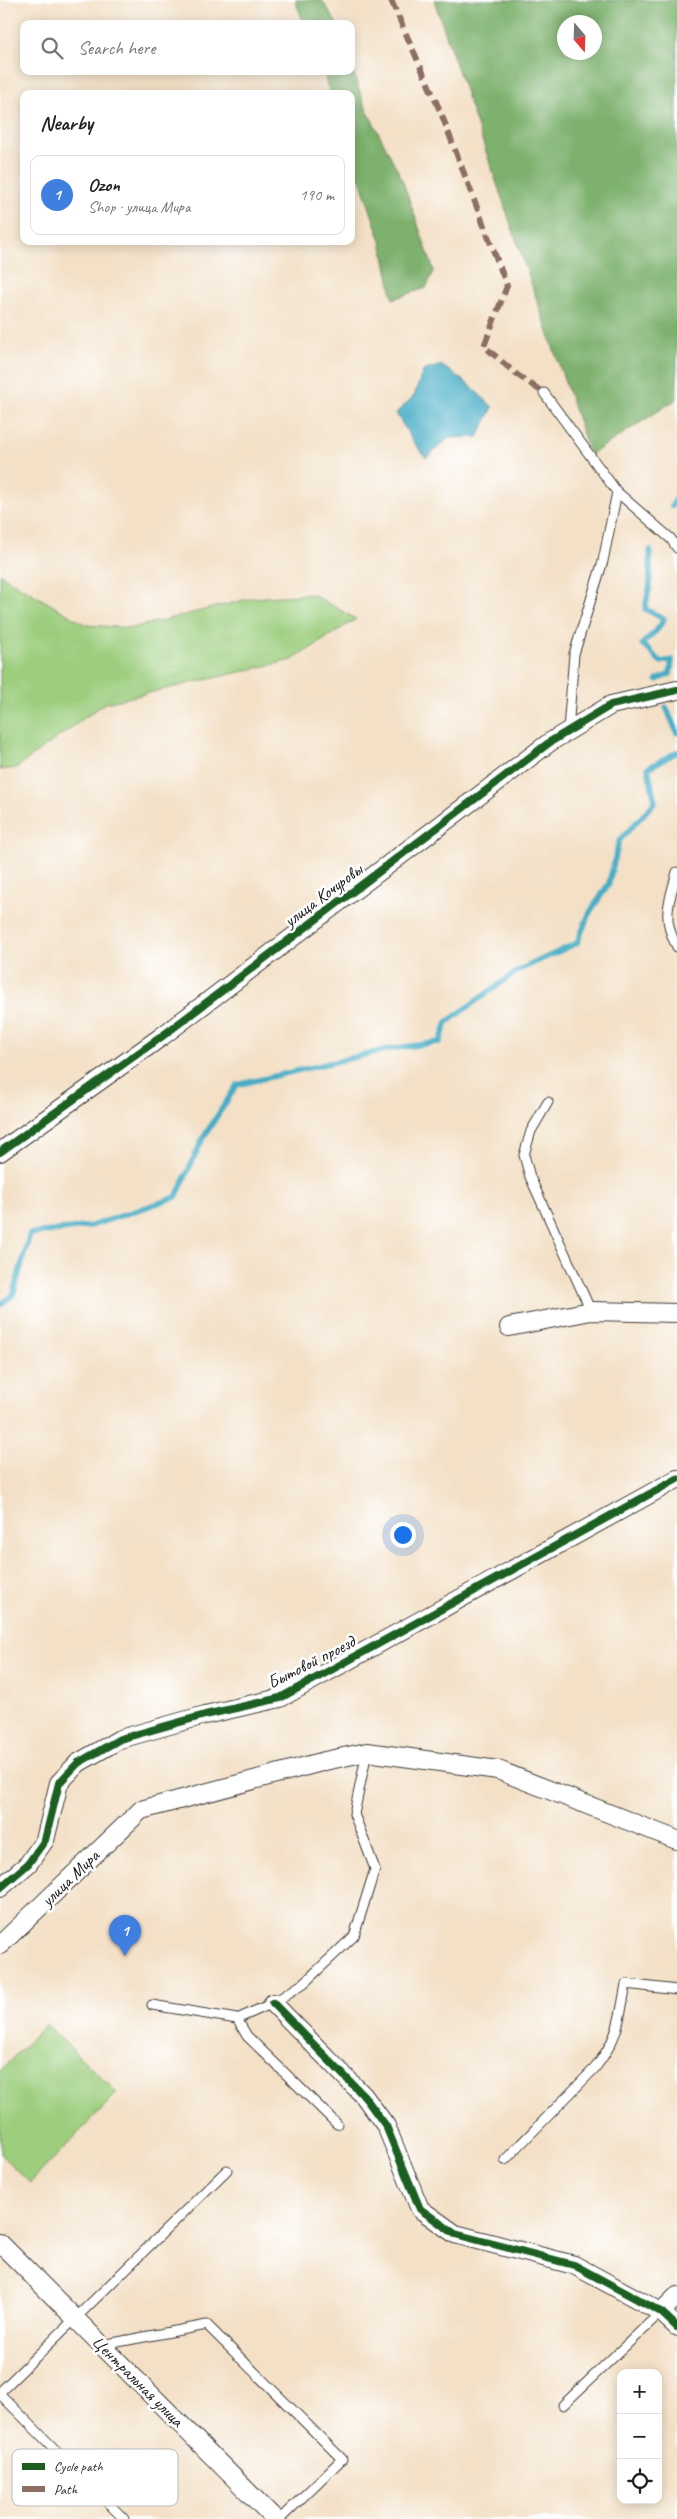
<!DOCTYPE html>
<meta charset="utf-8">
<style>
:root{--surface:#fff;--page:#f6f6f6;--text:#222;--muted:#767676;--line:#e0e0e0;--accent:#b5179e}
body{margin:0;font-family:Caveat,sans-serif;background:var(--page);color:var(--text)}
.controls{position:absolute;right:15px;bottom:15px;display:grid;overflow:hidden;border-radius:10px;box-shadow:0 2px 12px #0003}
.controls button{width:45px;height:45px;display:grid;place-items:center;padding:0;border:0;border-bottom:1px solid var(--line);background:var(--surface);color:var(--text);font:25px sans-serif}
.compass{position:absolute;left:557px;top:15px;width:45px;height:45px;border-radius:50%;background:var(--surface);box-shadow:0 2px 12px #0003;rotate:161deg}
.you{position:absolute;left:402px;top:1534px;width:18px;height:18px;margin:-12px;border:4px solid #fff;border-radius:50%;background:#1a73e8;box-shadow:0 0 0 8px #1a73e833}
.badge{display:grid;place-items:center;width:32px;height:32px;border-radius:50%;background:var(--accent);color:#fff;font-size:16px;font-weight:700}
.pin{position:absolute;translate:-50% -41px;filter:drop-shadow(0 1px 2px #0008)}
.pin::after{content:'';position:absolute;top:26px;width:18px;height:15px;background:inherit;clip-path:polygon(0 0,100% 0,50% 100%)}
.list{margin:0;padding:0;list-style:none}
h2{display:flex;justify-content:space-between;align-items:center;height:65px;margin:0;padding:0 20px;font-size:21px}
h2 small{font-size:16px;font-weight:400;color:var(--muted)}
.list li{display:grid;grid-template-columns:32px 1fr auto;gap:15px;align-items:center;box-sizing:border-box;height:80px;margin:0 10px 10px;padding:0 10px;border:1px solid var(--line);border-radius:10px}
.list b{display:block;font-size:19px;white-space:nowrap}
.list p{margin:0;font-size:16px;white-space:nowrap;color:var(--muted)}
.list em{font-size:16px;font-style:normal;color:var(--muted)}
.icon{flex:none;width:28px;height:28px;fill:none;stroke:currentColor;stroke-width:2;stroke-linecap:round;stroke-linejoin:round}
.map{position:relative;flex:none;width:677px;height:2519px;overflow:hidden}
.search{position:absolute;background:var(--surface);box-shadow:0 2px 12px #0003;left:20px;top:20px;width:335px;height:55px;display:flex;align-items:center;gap:12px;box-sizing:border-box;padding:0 18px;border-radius:10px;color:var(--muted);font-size:19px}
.panel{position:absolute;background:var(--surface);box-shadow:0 2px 12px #0003;left:20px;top:90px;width:335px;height:155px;border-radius:10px}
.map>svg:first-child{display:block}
.green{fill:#9cce7e;stroke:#5c754d}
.forest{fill:#7db16d;stroke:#4c6644;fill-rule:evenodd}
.water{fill:#47adc6;stroke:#326471}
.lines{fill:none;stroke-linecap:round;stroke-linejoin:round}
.stream{stroke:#47adc6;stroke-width:5.5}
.lane-casing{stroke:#3c3936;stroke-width:11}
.street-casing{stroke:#3c3936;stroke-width:20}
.lane{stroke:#fff;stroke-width:9}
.street{stroke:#fff;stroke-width:18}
.quiet{stroke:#8d6e63;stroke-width:6;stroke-dasharray:12 6;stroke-linecap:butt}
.cycleway-casing{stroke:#fff;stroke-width:11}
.cycleway{stroke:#1b5e20;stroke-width:8}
.labels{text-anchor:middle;stroke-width:5;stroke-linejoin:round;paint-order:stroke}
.street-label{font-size:18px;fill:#1c1c1c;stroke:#fff}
.key{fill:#fff;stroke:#bbb;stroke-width:1}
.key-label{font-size:14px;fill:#1c1c1c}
</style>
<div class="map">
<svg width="677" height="2519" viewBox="0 0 677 2519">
<rect width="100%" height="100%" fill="#fff"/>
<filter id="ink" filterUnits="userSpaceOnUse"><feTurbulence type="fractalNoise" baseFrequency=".02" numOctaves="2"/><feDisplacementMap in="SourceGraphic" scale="10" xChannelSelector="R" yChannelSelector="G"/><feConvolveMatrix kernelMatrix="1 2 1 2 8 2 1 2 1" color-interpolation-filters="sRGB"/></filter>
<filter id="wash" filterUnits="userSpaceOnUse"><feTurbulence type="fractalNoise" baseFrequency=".0096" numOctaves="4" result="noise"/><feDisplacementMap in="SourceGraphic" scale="20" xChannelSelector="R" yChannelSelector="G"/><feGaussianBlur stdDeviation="1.12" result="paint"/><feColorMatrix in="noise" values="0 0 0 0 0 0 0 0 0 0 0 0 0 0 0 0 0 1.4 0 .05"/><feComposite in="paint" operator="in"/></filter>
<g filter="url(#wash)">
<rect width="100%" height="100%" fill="#f3e0c6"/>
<path class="green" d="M0,573L7,579L86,625L132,628L252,598L312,594L356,619L292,660L105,703L16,768L0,770Z
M46,2024L117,2093L30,2183L0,2154V2071Z"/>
<path class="forest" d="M295,0H322L337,24H304Z
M434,0H677V399L590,455ZM564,22H594V52H564Z
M351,66L364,104L402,179L434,271L426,288L393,299L381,241L351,154V94H330L323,71H351Z"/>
<path class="water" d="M441,365L468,384L493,407L478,437L449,438L426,458L412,440L396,413L414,396L423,371Z"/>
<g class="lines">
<path class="stream" d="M672,506L677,497
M650,550V585L645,609L664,619L657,630L642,644L661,662L672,660L670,674L657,680
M666,707L677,733
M0,1305L13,1295L30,1234L91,1226L176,1197L203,1138L237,1085L389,1049L440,1042L447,1022L519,970L577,943L589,914L609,883L619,841L655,802L648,768L677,752"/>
</g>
</g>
<g filter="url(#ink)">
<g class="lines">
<defs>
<path id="lane" d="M544,393L617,492L603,561L574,654L568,730
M617,492L671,539L677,548
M677,872C669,903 661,917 677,947
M548,1102L531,1131L524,1155L530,1177L591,1311
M152,2005L237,2019L273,2003L304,1983L354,1936L375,1869L354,1814L367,1752
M237,2019L247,2036L337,2124
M505,2160L595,2068C619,2037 619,2021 626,1984L677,1990
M102,2345L207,2325L342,2459L280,2519
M0,2392L227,2170
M0,2394L124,2519
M563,2405L661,2312"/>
<path id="street" d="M0,1152L161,1037L550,742L611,705L677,690
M509,1327L591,1311L677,1313
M0,1888L28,1864L45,1840L59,1783L78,1763L120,1739L205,1715L280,1698L677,1479
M0,1945L141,1810L325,1761L367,1752L498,1770L677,1840
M273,2003L364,2096L386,2126L420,2209L455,2234L574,2265L661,2312L677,2327
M0,2243L275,2519
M661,2312L677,2296"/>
</defs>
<use href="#lane" class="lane-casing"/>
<use href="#street" class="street-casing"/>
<use href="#lane" class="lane"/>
<use href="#street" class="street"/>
<path class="quiet" d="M391,0L441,113L507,286L484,346L516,374L544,393"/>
<defs>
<path id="cycleway" d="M0,1152L161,1037L550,742L611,705L677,690
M0,1888L28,1864L45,1840L59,1783L78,1763L120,1739L205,1715L280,1698L677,1479
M273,2003L364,2096L386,2126L420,2209L455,2234L574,2265L661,2312L677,2327"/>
</defs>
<use href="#cycleway" class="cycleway-casing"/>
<use href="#cycleway" class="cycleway"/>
</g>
</g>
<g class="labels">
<g class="street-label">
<text transform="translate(323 895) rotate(-37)" y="6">улица Кочуровы</text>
<text transform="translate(311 1662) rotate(-27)" y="6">Бытовой проезд</text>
<text transform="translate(70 1878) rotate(-44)" y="6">улица Мира</text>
<text transform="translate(138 2381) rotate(45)" y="6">Центральная улица</text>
</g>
</g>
<rect x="12" y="2449" width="166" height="57" rx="8" class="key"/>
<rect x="22" y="2463" width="23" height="7" fill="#1b5e20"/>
<rect x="22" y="2486" width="23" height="6" fill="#8d6e63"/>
<g class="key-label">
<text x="54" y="2471">Cycle path</text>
<text x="54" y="2494">Path</text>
</g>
</svg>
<div class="controls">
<button>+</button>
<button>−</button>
<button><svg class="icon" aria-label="locate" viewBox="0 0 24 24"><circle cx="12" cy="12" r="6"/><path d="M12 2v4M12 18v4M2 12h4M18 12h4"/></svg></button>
</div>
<svg class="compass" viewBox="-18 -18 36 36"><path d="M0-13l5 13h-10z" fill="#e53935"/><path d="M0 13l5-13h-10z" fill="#767676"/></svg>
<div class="you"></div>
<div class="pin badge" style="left:125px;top:1956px;background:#3f7fe0">1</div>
<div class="search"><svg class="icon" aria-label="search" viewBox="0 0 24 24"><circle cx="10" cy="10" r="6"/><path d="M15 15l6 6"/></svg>Search here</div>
<section class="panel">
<h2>Nearby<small></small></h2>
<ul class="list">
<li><span class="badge" style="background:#3f7fe0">1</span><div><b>Ozon</b><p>Shop · улица Мира</p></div><em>190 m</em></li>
</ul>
</section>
</div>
